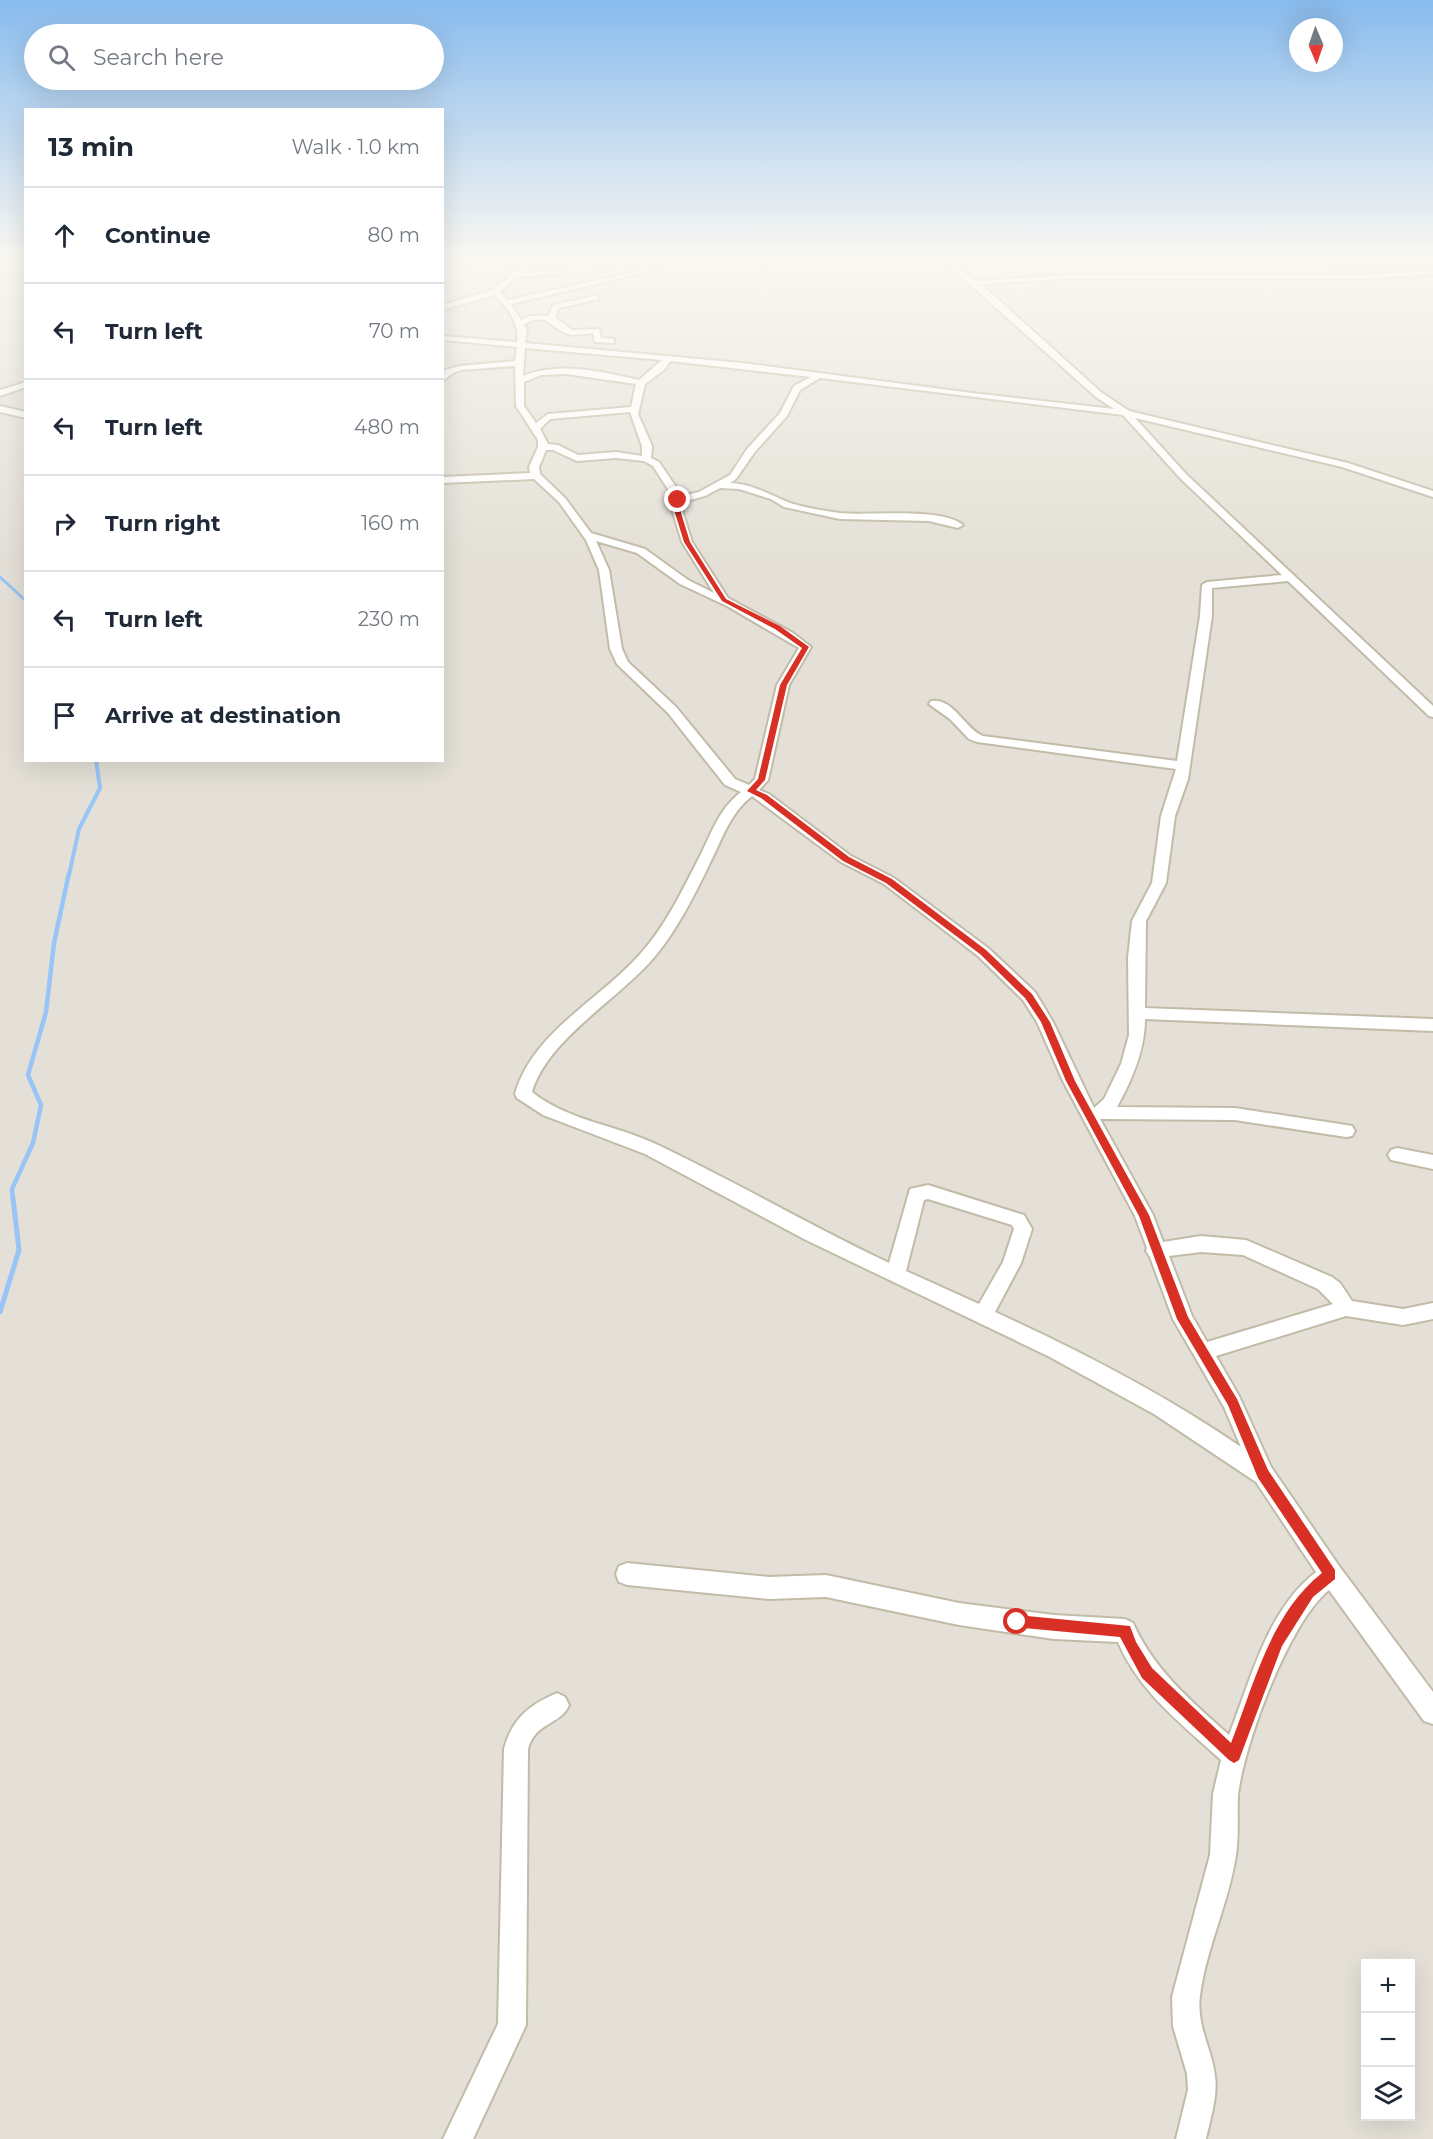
<!DOCTYPE html>
<meta charset="utf-8">
<style>
:root{--surface:#fff;--page:#f6f6f7;--text:#1f2937;--muted:#747a83;--line:#e0e1e3}
body{margin:0;font-family:Montserrat,sans-serif;background:var(--page);color:var(--text)}
.controls{position:absolute;right:18px;bottom:18px;display:grid;overflow:hidden;border-radius:0px;box-shadow:0 6px 24px #0002}
.controls button{width:54px;height:54px;display:grid;place-items:center;padding:0;border:0;border-bottom:2px solid var(--line);background:var(--surface);color:var(--text);font:30px sans-serif}
.compass{position:absolute;left:1289px;top:18px;width:54px;height:54px;border-radius:50%;background:var(--surface);box-shadow:0 6px 24px #0002;rotate:178deg}
.stop{position:absolute;width:18px;height:18px;margin:-14px;border:4px solid #d93025;border-radius:50%;background:#fff}
.stop.end{background:#d93025;border-color:#fff;box-shadow:0 2px 6px #0008}
.list{margin:0;padding:0;list-style:none}
h2{display:flex;justify-content:space-between;align-items:center;height:78px;margin:0;padding:0 24px;font-size:26px}
h2 small{font-size:20px;font-weight:400;color:var(--muted)}
.list li{display:grid;grid-template-columns:39px 1fr auto;gap:18px;align-items:center;box-sizing:border-box;height:96px;padding:0 24px;border-top:2px solid var(--line)}
.list b{display:block;font-size:22px;white-space:nowrap}
.list em{font-size:20px;font-style:normal;color:var(--muted)}
.icon{flex:none;width:33px;height:33px;fill:none;stroke:currentColor;stroke-width:2;stroke-linecap:round;stroke-linejoin:round}
.map{position:relative;flex:none;width:1433px;height:2139px;overflow:hidden}
.search{position:absolute;background:var(--surface);box-shadow:0 6px 24px #0002;left:24px;top:24px;width:420px;height:66px;display:flex;align-items:center;gap:15px;box-sizing:border-box;padding:0 21px;border-radius:33px;color:var(--muted);font-size:22px}
.panel{position:absolute;background:var(--surface);box-shadow:0 6px 24px #0002;left:24px;top:108px;width:420px;height:654px;border-radius:0px}
.map>svg:first-child{display:block}
.industrial{fill:#e4e0d7;fill-rule:evenodd}
.green{fill:#c5eba7}
.lines{fill:none;stroke-linecap:round;stroke-linejoin:round}
.stream-far3{stroke:#98c5f6;stroke-width:3}
.stream-far2{stroke:#98c5f6;stroke-width:4}
.stream-far1{stroke:#98c5f6;stroke-width:4.5}
.stream{stroke:#98c5f6;stroke-width:5}
.minor-casing{stroke:#c1bba7;stroke-width:4}
.minor{fill:#fff;fill-rule:evenodd}
.route{fill:#d93025}
</style>
<div class="map">
<svg width="1433" height="2139" viewBox="0 0 1433 2139">
<rect width="100%" height="100%" fill="#f3f0e2"/>
<path class="industrial" d="M0,259H25L26,760H442L443,259H1433V2139H0ZM1366,1964H1410V2116H1366Z"/>
<path class="green" d="M1321,259H1419L1407,273C1380,275 1338,285 1321,259Z"/>
<g class="lines">
<path class="stream-far3" d="M0,577L26,601"/>
<path class="stream-far2" d="M69,875L79,829L100,788L96,760"/>
<path class="stream-far1" d="M13,1200L12,1189L33,1143L41,1105L28,1075L46,1012L54,943L69,873"/>
<path class="stream" d="M0,1312L19,1250L13,1198"/>
<defs>
<path id="minor" d="M528,259H535L521,273L603,268L607,270L516,277L500,292L508,300L652,268L656,270L511,304L521,320L530,316H548L553,305L599,295V299L559,308L555,317L572,330L599,329L601,338L614,339V343L595,342L593,333C586,334 575,336 568,334C550,328 546,310 524,325L527,330L525,343L742,363L972,393L1114,409L1096,397L941,259H948L976,281L1067,275H1361L1433,270V274L1361,279H1067L981,284L1102,393L1129,411L1348,463L1433,491V497L1342,467L1135,418L1187,475L1433,706V717L1429,716L1288,581L1212,588V616L1188,779L1175,816L1166,883L1146,921L1145,1008L1433,1019V1031L1145,1019C1145,1050 1132,1080 1117,1107L1235,1108L1346,1125L1352,1126L1355,1131L1352,1136L1346,1137L1235,1120L1100,1119L1153,1215L1163,1242L1201,1236L1246,1240L1332,1277L1340,1283L1352,1301L1403,1309L1433,1303V1319L1403,1325L1346,1316L1216,1356L1239,1396L1271,1467L1339,1566L1433,1692V1724L1424,1721L1329,1590C1289,1622 1244,1744 1238,1795C1237,1815 1239,1835 1236,1855C1229,1903 1206,1948 1200,1996C1196,2025 1212,2049 1215,2076C1218,2097 1210,2119 1206,2139H1176L1188,2090L1187,2074L1173,2026L1172,1997L1210,1855L1213,1794L1221,1760C1182,1724 1139,1692 1118,1642L1054,1639L959,1625L826,1597L769,1599L627,1585L619,1582L616,1574L619,1566L627,1563L769,1577L826,1575L959,1603L1054,1615L1125,1619L1133,1623C1154,1670 1191,1701 1229,1735C1251,1679 1267,1610 1316,1572L1256,1482L1154,1414L1048,1356L806,1240L645,1154L543,1115L517,1098L515,1094C534,1028 607,997 647,946C669,919 684,887 700,856C712,832 719,809 741,792L725,785L668,713L617,664L610,649L599,570L586,540L559,502L534,479L442,483V477L530,473L529,467L538,447V440L516,406L515,366L461,370L451,374L442,382L445,370L460,366L515,361L517,347L442,340V336L517,342C520,324 508,308 495,295L442,310V305L493,290ZM525,348L662,360L639,380C602,372 560,361 523,376ZM670,361L811,377L794,386L780,413L747,449L730,475L699,492L682,496L659,462L651,458L652,446L638,414L645,384L665,369ZM566,374L636,384L631,407L548,414L536,423L524,406V382L541,375ZM820,378L1123,415L1181,479L1282,575L1207,582L1202,585L1200,616L1177,761L983,736C965,729 953,697 931,701L929,704L950,719L969,739L977,742L1176,769L1161,816L1152,883L1132,921L1128,958L1129,1035L1121,1064L1104,1099L1094,1108L1053,1022L1035,992L988,948L894,878L851,856L769,794L759,790L768,780L789,685L811,647L793,633L728,598L692,542L683,513V502L705,496L720,488L739,489L771,499L784,507L840,519L929,521L958,528L963,525C940,507 871,516 840,513C825,511 805,508 790,503C770,495 753,484 730,483L736,479L754,453L787,416L800,390ZM630,412L642,446V456L616,452L578,455L558,445L548,444L540,429L550,419ZM546,450H553L577,461L616,458L644,461L653,466L673,497V513L682,542L714,593L688,580L645,549L591,533L565,498L540,474L539,467ZM596,541L637,553L680,584L727,606L799,648L777,685L755,779L749,785L735,779L676,707L628,662L622,649L609,570ZM752,796L841,862L884,884L978,956L1023,1000L1037,1022L1063,1081L1135,1216L1147,1248L1146,1251L1150,1257L1173,1319L1224,1407L1241,1447C1164,1394 1080,1351 995,1312L1021,1263L1032,1229L1024,1215L928,1185L910,1189L889,1263C811,1226 736,1182 658,1145C617,1125 568,1121 532,1092C547,1039 622,997 656,955C678,928 694,896 709,865C722,840 729,814 752,796ZM928,1199L1012,1225L1014,1229L1003,1262L979,1304L906,1271L924,1200ZM1201,1252L1243,1255L1318,1289L1333,1304L1207,1342L1192,1316L1169,1256Z
M26,382V387L0,396V390Z
M0,406L26,412V418L0,412Z
M1397,1148L1433,1155V1169L1391,1160L1388,1155L1391,1150Z
M557,1693L565,1697L569,1705C561,1725 535,1722 528,1749L526,2025L473,2139H443L498,2024L504,1749C512,1719 529,1705 557,1693Z"/>
</defs>
<use href="#minor" class="minor-casing"/>
<use href="#minor" class="minor"/>
</g>
<linearGradient id="sky" x2="0" y2="1"><stop stop-color="#8be"/><stop offset="0.46" stop-color="#faf8f2"/><stop offset="1" stop-color="#faf8f2" stop-opacity="0"/></linearGradient>
<rect width="1433" height="558" fill="url(#sky)"/>
<path class="route" d="M678,499L681,500V513L690,542L726,599L780,626L809,647L787,685L765,780L756,790L767,795L849,857L892,879L986,950L1032,994L1050,1022L1075,1081L1149,1215L1188,1317L1237,1399L1268,1470L1335,1570V1579L1313,1597L1282,1646L1239,1760L1234,1763L1229,1760L1142,1678L1120,1637L1012,1627L1010,1622L1017,1615L1130,1626L1136,1642L1152,1668L1231,1743C1254,1684 1271,1613 1322,1573L1258,1478L1228,1405L1177,1319L1139,1216L1066,1081L1041,1022L1025,998L980,954L886,883L843,861L761,798L747,791L758,779L780,685L802,648L775,629L722,601L684,542L675,513V500Z"/>
</svg>
<div class="controls">
<button>+</button>
<button>−</button>
<button><svg class="icon" aria-label="layers" viewBox="0 0 24 24"><path d="M12 4l9 5-9 5-9-5zM3 14l9 5 9-5"/></svg></button>
</div>
<svg class="compass" viewBox="-18 -18 36 36"><path d="M0-13l5 13h-10z" fill="#e53935"/><path d="M0 13l5-13h-10z" fill="#747a83"/></svg>
<div class="stop" style="left:1017px;top:1622px"></div>
<div class="stop end" style="left:678px;top:500px"></div>
<div class="search"><svg class="icon" aria-label="search" viewBox="0 0 24 24"><circle cx="10" cy="10" r="6"/><path d="M15 15l6 6"/></svg>Search here</div>
<section class="panel">
<h2>13 min<small>Walk · 1.0 km</small></h2>
<ul class="list">
<li><svg class="icon" aria-label="ahead" viewBox="0 0 24 24"><path d="M12 20V5M6 11l6-6 6 6"/></svg><div><b>Continue</b></div><em>80 m</em></li>
<li><svg class="icon" aria-label="left" viewBox="0 0 24 24"><path d="M17 20v-9H6M10 6l-5 5 5 5"/></svg><div><b>Turn left</b></div><em>70 m</em></li>
<li><svg class="icon" aria-label="left" viewBox="0 0 24 24"><path d="M17 20v-9H6M10 6l-5 5 5 5"/></svg><div><b>Turn left</b></div><em>480 m</em></li>
<li><svg class="icon" aria-label="right" viewBox="0 0 24 24"><path d="M7 20v-9h11M14 6l5 5-5 5"/></svg><div><b>Turn right</b></div><em>160 m</em></li>
<li><svg class="icon" aria-label="left" viewBox="0 0 24 24"><path d="M17 20v-9H6M10 6l-5 5 5 5"/></svg><div><b>Turn left</b></div><em>230 m</em></li>
<li><svg class="icon" aria-label="arrive" viewBox="0 0 24 24"><path d="M6 21V4h12l-3 4 3 4H6"/></svg><div><b>Arrive at destination</b></div></li>
</ul>
</section>
</div>
